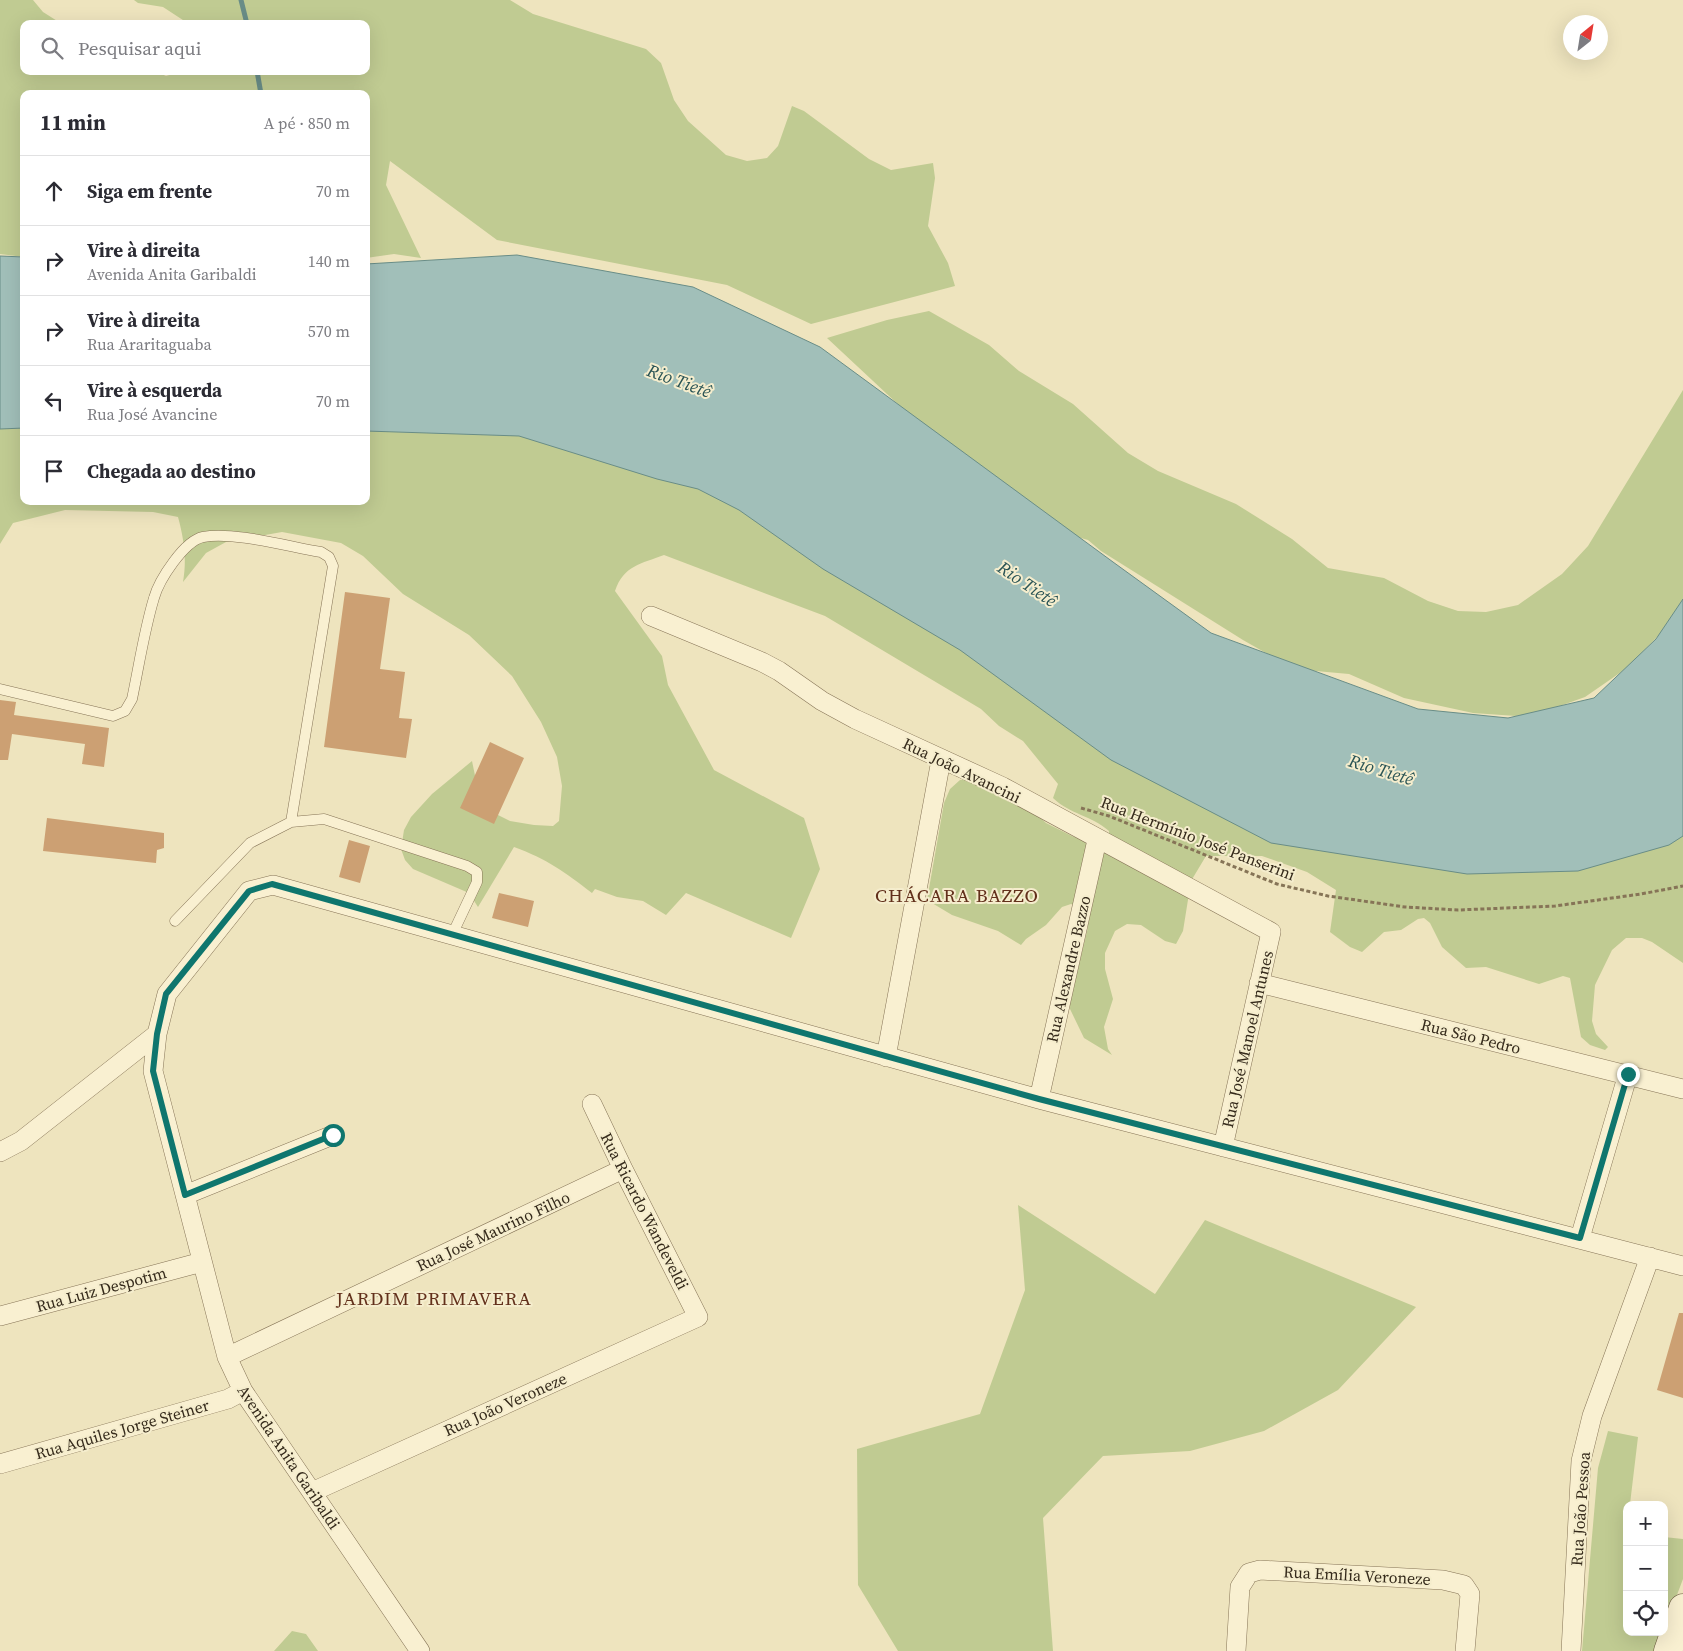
<!DOCTYPE html>
<html lang="pt">
<meta charset="utf-8">
<style>
:root{--surface:#fff;--page:#f7f7f7;--text:#2b2b33;--muted:#7c7c81;--line:#e1e1e2}
body{margin:0;font-family:"Source Serif 4",serif;background:var(--page);color:var(--text)}
.controls{position:absolute;right:15px;bottom:15px;display:grid;overflow:hidden;border-radius:10px;box-shadow:0 5px 20px #0002}
.controls button{width:45px;height:45px;display:grid;place-items:center;padding:0;border:0;border-bottom:1px solid var(--line);background:var(--surface);color:var(--text);font:25px sans-serif}
.compass{position:absolute;left:1563px;top:15px;width:45px;height:45px;border-radius:50%;background:var(--surface);box-shadow:0 5px 20px #0002;rotate:30deg}
.stop{position:absolute;width:15px;height:15px;margin:-11px;border:4px solid #0f766e;border-radius:50%;background:#fff}
.stop.end{background:#0f766e;border-color:#fff;box-shadow:0 1px 5px #0008}
.list{margin:0;padding:0;list-style:none}
h2{display:flex;justify-content:space-between;align-items:center;height:65px;margin:0;padding:0 20px;font-size:21px}
h2 small{font-size:16px;font-weight:400;color:var(--muted)}
.list li{display:grid;grid-template-columns:32px 1fr auto;gap:15px;align-items:center;box-sizing:border-box;height:70px;padding:0 20px;border-top:1px solid var(--line)}
.list b{display:block;font-size:19px;white-space:nowrap}
.list p{margin:0;font-size:16px;white-space:nowrap;color:var(--muted)}
.list em{font-size:16px;font-style:normal;color:var(--muted)}
.icon{flex:none;width:28px;height:28px;fill:none;stroke:currentColor;stroke-width:2;stroke-linecap:round;stroke-linejoin:round}
.map{position:relative;flex:none;width:1683px;height:1651px;overflow:hidden}
.search{position:absolute;background:var(--surface);box-shadow:0 5px 20px #0002;left:20px;top:20px;width:350px;height:55px;display:flex;align-items:center;gap:12px;box-sizing:border-box;padding:0 18px;border-radius:10px;color:var(--muted);font-size:19px}
.panel{position:absolute;background:var(--surface);box-shadow:0 5px 20px #0002;left:20px;top:90px;width:350px;height:415px;border-radius:10px}
.map>svg:first-child{display:block}
.green{fill:#c0cb92}
.water{fill:#a1bfb9;stroke:#698d87}
.lines{fill:none;stroke-linecap:round;stroke-linejoin:round}
.stream{stroke:#698d87;stroke-width:5}
.building{fill:#cca073}
.lane-casing{stroke:#867457;stroke-width:11}
.street-casing{stroke:#867457;stroke-width:20}
.secondary-casing{stroke:#67553a;stroke-width:29}
.path{stroke:#867457;stroke-width:3;stroke-dasharray:4 2.5;stroke-linecap:butt}
.lane{stroke:#f9f0d1;stroke-width:10}
.street{stroke:#f9f0d1;stroke-width:19}
.secondary{stroke:#f9f0d1;stroke-width:28}
.route{stroke:#0f766e;stroke-width:6}
.labels{text-anchor:middle;stroke-width:4;stroke-linejoin:round;paint-order:stroke}
.street-label{font-size:16px;fill:#352a1b;stroke:#f5edcd}
.water-label{font-size:18px;font-style:italic;fill:#2a5455;stroke:#f5edcd}
.quarter-label{font-size:19px;letter-spacing:1px;fill:#62301b;stroke:#f5edcd}
</style>
<div class="map">
<svg width="1683" height="1651" viewBox="0 0 1683 1651">
<rect width="100%" height="100%" fill="#eee4be"/>
<path class="green" d="M0,0H33L43,12L62,24H24V71H155L166,76L183,71H366V24H189L163,7L138,3L134,0H510L533,14L646,49L661,63L674,100L688,121L726,155L747,161L767,158L778,146L792,106L804,111L869,159L891,170L933,163L935,178L928,226L948,263L955,286L811,324L727,285L497,240L390,161L386,185L421,258L394,254L366,258V94H24V257L0,254Z
M929,311L989,345L1019,371L1073,404L1128,453L1158,471L1236,504L1292,539L1328,568L1384,578L1428,601L1458,611L1486,612L1518,605L1562,574L1588,546L1683,390V605L1660,634L1627,668L1585,697L1543,712L1516,716L1473,713L1404,698L1349,674L1294,669L1243,640L1101,551L1088,540L1070,535L933,437L827,338L887,320Z
M366,403L592,407L861,555L1683,787V963L1652,942L1642,938H1626L1612,950L1595,985L1592,1021L1596,1034L1608,1047L1605,1050L1590,1045L1581,1037L1570,978L1563,976L1539,984L1486,967L1466,968L1442,947L1430,923L1424,918L1418,919L1401,930L1384,932L1362,952L1350,947L1330,932L1336,890L1307,872L1262,856H1206L1191,881L1183,931L1176,944L1165,941L1141,925L1127,924L1115,931L1105,953V969L1113,999L1104,1027L1108,1049L1112,1055L1084,1038L1070,1009V1002L1088,927L1086,914L1080,907L1071,904L1062,907L1046,925L1026,939L1021,945L998,931L952,915L927,900L944,803L950,789L960,780L974,778L1023,802L1046,823L1074,837L1103,841L1109,838V831C1091,815 1071,815 1053,798L1058,784L1023,741L999,726L981,709L825,616L664,555C641,564 624,565 615,591L662,656L668,685L714,770L804,818L820,869L791,938L686,893L666,915L643,901L617,897L595,889L592,893C565,872 547,859 514,847L478,907L469,893L413,869L405,860L401,849L404,830L411,817L432,794L472,761L479,795L494,813L510,821L534,825L553,826L559,821L562,786L557,757L541,722L512,676L469,635L403,594L363,556L341,543L282,532L226,542L206,553L183,582C187,559 184,539 178,517L153,512L65,510L13,523L0,544V406H24V501H366Z
M1018,1205L1155,1294L1205,1220L1416,1307L1338,1390L1264,1431L1190,1451L1103,1456L1043,1518L1053,1651H898L858,1585L857,1449L980,1414L1025,1290Z
M1608,1431L1638,1437L1630,1504L1632,1505H1627V1632H1663L1656,1651H1582L1598,1468Z
M1664,1537L1683,1539V1579L1664,1629Z
M292,1631L306,1634L318,1651H274Z"/>
<path class="water" d="M517,255L693,287L820,347L1113,562L1211,633L1418,709L1508,718L1594,698L1656,639L1683,599V836L1669,845L1578,871L1467,874L1271,843L1111,760L960,650L823,569L739,510L698,489L657,479L519,436L366,431V264Z
M0,256L24,257V428L0,429Z"/>
<g class="lines">
<path class="stream" d="M241,0L247,24
M257,71L261,94"/>
</g>
<path class="building" d="M345,592L390,598L380,669L405,672L399,718L412,719L406,758L324,747Z
M0,700L16,702L14,715L109,728L104,767L82,764L85,744L12,734L8,760H0Z
M490,742L524,758L494,824L460,808Z
M47,818L164,833V848L157,850L156,863L43,851Z
M349,840L370,846L360,883L339,877Z
M499,893L534,901L528,927L492,918Z
M1679,1313H1683V1398L1657,1390Z"/>
<g class="lines">
<defs>
<path id="lane" d="M0,689L113,716L125,711L132,699C139,666 144,631 154,598C159,580 184,541 203,537C233,531 290,547 321,552L329,557L333,566L291,822
M175,921L250,843L291,822L324,819L467,866L477,872V882L452,935"/>
<path id="street" d="M651,616L762,662L779,671L822,701L855,719L1003,787L1271,932L1223,1147
M1259,983L1683,1089
M886,1057L941,760
M1039,1099L1097,840
M0,1152L21,1141L157,1034
M185,1195L333,1135
M1580,1238L1628,1074
M0,1316L202,1262
M227,1357L623,1169
M0,1464L228,1399L243,1391
M312,1492L698,1317L623,1169L592,1104
M420,1651L243,1391L227,1357L153,1071L157,1034L167,994L249,891L273,885L1039,1099L1683,1266
M1236,1651L1240,1587L1249,1573L1260,1570L1443,1580L1464,1585L1470,1594L1465,1651
M1571,1651L1581,1461L1592,1416L1650,1257"/>
<path id="secondary" d="M1668,1651L1683,1608"/>
</defs>
<use href="#lane" class="lane-casing"/>
<use href="#street" class="street-casing"/>
<use href="#secondary" class="secondary-casing"/>
<path class="path" d="M1081,808L1109,816L1277,884L1328,896L1405,907L1458,910L1555,906L1641,894L1683,886"/>
<use href="#lane" class="lane"/>
<use href="#street" class="street"/>
<use href="#secondary" class="secondary"/>
</g>
<g class="lines">
<path class="route" d="M333,1135L185,1195L153,1071L157,1034L166,994L249,891L272,884L1039,1099L1580,1238L1628,1074"/>
</g>
<g class="labels">
<g class="street-label">
<text transform="translate(962 770) rotate(26)" y="6">Rua João Avancini</text>
<text transform="translate(1198 838) rotate(21)" y="6">Rua Hermínio José Panserini</text>
<text transform="translate(1068 969) rotate(-77)" y="6">Rua Alexandre Bazzo</text>
<text transform="translate(1471 1036) rotate(14)" y="6">Rua São Pedro</text>
<text transform="translate(1247 1039) rotate(-77)" y="6">Rua José Manoel Antunes</text>
<text transform="translate(645 1211) rotate(63)" y="6">Rua Ricardo Wandeveldi</text>
<text transform="translate(493 1231) rotate(-25)" y="6">Rua José Maurino Filho</text>
<text transform="translate(101 1289) rotate(-15)" y="6">Rua Luiz Despotim</text>
<text transform="translate(505 1404) rotate(-24)" y="6">Rua João Veroneze</text>
<text transform="translate(122 1429) rotate(-16)" y="6">Rua Aquiles Jorge Steiner</text>
<text transform="translate(289 1457) rotate(56)" y="6">Avenida Anita Garibaldi</text>
<text transform="translate(1580 1509) rotate(-86)" y="6">Rua João Pessoa</text>
<text transform="translate(1357 1575) rotate(3)" y="6">Rua Emília Veroneze</text>
</g>
<g class="water-label">
<text transform="translate(679 381) rotate(20)" y="6">Rio Tietê</text>
<text transform="translate(1027 584) rotate(34)" y="6">Rio Tietê</text>
<text transform="translate(1381 770) rotate(17)" y="6">Rio Tietê</text>
</g>
<g class="quarter-label">
<text x="957" y="902">CHÁCARA BAZZO</text>
<text x="434" y="1305">JARDIM PRIMAVERA</text>
</g>
</g>
</svg>
<div class="controls">
<button>+</button>
<button>−</button>
<button><svg class="icon" aria-label="locate" viewBox="0 0 24 24"><circle cx="12" cy="12" r="6"/><path d="M12 2v4M12 18v4M2 12h4M18 12h4"/></svg></button>
</div>
<svg class="compass" viewBox="-18 -18 36 36"><path d="M0-13l5 13h-10z" fill="#e53935"/><path d="M0 13l5-13h-10z" fill="#7c7c81"/></svg>
<div class="stop" style="left:333px;top:1135px"></div>
<div class="stop end" style="left:1628px;top:1074px"></div>
<div class="search"><svg class="icon" aria-label="search" viewBox="0 0 24 24"><circle cx="10" cy="10" r="6"/><path d="M15 15l6 6"/></svg>Pesquisar aqui</div>
<section class="panel">
<h2>11 min<small>A pé · 850 m</small></h2>
<ul class="list">
<li><svg class="icon" aria-label="ahead" viewBox="0 0 24 24"><path d="M12 20V5M6 11l6-6 6 6"/></svg><div><b>Siga em frente</b></div><em>70 m</em></li>
<li><svg class="icon" aria-label="right" viewBox="0 0 24 24"><path d="M7 20v-9h11M14 6l5 5-5 5"/></svg><div><b>Vire à direita</b><p>Avenida Anita Garibaldi</p></div><em>140 m</em></li>
<li><svg class="icon" aria-label="right" viewBox="0 0 24 24"><path d="M7 20v-9h11M14 6l5 5-5 5"/></svg><div><b>Vire à direita</b><p>Rua Araritaguaba</p></div><em>570 m</em></li>
<li><svg class="icon" aria-label="left" viewBox="0 0 24 24"><path d="M17 20v-9H6M10 6l-5 5 5 5"/></svg><div><b>Vire à esquerda</b><p>Rua José Avancine</p></div><em>70 m</em></li>
<li><svg class="icon" aria-label="arrive" viewBox="0 0 24 24"><path d="M6 21V4h12l-3 4 3 4H6"/></svg><div><b>Chegada ao destino</b></div></li>
</ul>
</section>
</div>
